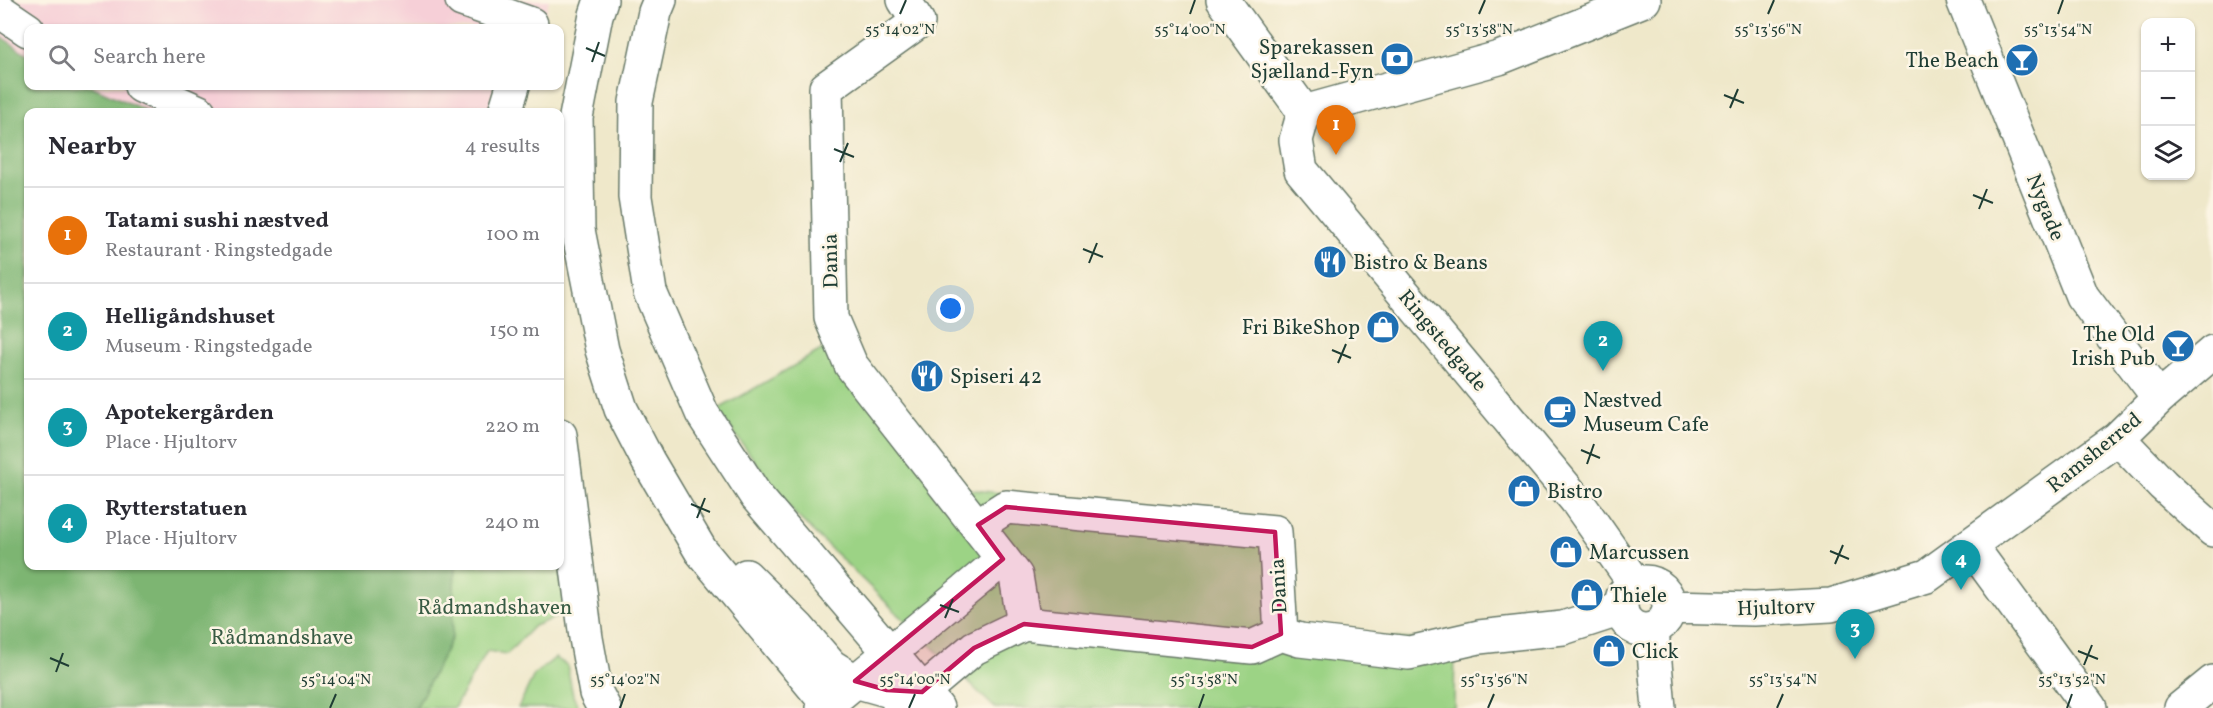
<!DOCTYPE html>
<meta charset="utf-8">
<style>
:root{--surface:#fff;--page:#f7f7f7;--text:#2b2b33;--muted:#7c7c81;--line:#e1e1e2;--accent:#1f6fb2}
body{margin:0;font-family:Vollkorn,serif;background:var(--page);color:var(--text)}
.controls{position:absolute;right:18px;top:18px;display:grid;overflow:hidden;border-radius:12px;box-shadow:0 2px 4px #0004}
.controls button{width:54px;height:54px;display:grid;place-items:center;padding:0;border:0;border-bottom:2px solid var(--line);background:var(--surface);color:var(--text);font:30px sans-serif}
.you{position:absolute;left:951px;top:309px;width:21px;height:21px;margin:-15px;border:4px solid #fff;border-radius:50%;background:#1a73e8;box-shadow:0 0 0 9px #1a73e833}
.badge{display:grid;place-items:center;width:39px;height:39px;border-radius:50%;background:var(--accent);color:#fff;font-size:20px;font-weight:700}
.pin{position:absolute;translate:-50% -50px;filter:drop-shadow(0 2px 3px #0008)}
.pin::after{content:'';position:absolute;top:32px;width:21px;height:18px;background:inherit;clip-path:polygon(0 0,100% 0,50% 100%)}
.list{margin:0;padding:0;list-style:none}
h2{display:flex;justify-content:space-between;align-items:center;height:78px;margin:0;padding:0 24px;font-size:26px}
h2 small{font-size:20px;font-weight:400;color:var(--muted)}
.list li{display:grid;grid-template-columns:39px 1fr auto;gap:18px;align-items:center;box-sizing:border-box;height:96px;padding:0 24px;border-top:2px solid var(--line)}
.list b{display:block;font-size:22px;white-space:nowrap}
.list p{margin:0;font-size:20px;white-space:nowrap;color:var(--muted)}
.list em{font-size:20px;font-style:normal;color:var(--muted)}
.icon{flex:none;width:33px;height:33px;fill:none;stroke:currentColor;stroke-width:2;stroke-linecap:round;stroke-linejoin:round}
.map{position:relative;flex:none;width:2213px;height:708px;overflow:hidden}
.search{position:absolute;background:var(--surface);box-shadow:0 2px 4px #0004;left:24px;top:24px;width:540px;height:66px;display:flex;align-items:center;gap:15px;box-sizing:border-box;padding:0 21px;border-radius:12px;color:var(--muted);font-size:22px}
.panel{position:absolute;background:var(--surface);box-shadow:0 2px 4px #0004;left:24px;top:108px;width:540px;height:462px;border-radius:12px}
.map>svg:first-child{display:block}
.built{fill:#f6cfd7}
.green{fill:#9cd385;stroke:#5e885c;stroke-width:1.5}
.forest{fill:#7db572;stroke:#4e7953;stroke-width:1.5}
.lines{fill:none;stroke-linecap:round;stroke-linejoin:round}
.minor-casing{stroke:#687968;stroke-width:36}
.major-casing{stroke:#687968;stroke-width:36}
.minor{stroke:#fff;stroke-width:33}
.major{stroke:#fff;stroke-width:33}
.marked{fill:#c2185b;fill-opacity:0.2;stroke:#c2185b;stroke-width:4.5;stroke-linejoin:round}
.ticks{fill:none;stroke:#1f3d34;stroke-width:2}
.labels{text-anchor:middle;stroke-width:5;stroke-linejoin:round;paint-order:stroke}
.poi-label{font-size:21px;fill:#1f3d34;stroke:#fcf5e5;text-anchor:start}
.street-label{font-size:21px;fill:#1f3d34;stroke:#fcf5e5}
.park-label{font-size:21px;fill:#385b44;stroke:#fcf5e5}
.ticks-label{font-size:15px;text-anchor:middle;fill:#1f3d34;stroke:#fcf5e5;stroke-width:5;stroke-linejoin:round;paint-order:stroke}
</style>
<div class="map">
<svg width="2213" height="708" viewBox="0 0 2213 708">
<rect width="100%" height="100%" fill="#fcf5e5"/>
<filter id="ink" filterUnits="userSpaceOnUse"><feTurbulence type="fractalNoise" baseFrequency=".0167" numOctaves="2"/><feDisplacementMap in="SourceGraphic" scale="12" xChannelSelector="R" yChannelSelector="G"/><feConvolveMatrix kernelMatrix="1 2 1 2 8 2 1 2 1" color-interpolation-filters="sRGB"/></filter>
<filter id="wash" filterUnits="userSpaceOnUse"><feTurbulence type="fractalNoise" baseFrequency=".008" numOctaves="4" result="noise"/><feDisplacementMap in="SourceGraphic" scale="24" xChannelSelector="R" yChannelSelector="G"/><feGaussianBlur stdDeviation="1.35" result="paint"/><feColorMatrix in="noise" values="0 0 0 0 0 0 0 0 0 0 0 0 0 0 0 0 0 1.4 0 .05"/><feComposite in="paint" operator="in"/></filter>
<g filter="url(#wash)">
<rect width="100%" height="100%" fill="#efe8ca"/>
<path class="built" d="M0,0H549L541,28H28V55L0,36Z
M91,86H525L517,112H149Z"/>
<path class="green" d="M835,342L950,487L1151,511L1274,521L1276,633L1455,641L1454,708H995L793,512L717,410Z
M560,551L566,613L534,626L507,654L487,651L454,708H416L452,637L455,566H560Z
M555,658L567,665L573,696L579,708H518L534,675Z"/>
<path class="forest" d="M0,36L28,55V86H91L149,112H28V566H455L452,637L416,708H0Z"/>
</g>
<g filter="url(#ink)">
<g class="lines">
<defs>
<path id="minor" d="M462,0L531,24L530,28
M904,0L918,22L826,88L831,318L851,365L1016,576L1024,624
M1223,0L1304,112L1296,140L1301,170L1576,500L1635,584
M1963,0L2082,296L2159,398
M0,11L28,30
M141,86L199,112
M505,112L513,86
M1304,112L1499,58L1644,0
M560,435L586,638L596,693L604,708
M2118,438L2163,485L2213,530
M978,525L1006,507L1275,532L1281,634
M1971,546L2090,708
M1621 606a24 24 0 1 1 48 0a24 24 0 1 1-48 0Z
M1669,607L1754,609L1831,605L1927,576L2118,438L2159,398L2213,352
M1652,630L1659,708
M1281,634L1300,640L1409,653L1479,637L1563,628L1621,609
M823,708L1003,559
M899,708L922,692L974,648L1024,624L1252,647L1281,634
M2181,708L2213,682"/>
<path id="major" d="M601,0L596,15L576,117L578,230L602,350L621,409L648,461L701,551L831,708
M660,0L655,12L636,102L635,197L650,292L702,413L756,496L937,708
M746,576L799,629L831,666L855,681L887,690L922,692"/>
</defs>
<use href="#minor" class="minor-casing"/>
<use href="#major" class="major-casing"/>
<use href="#minor" class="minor"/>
<use href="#major" class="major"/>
</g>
</g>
<path class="marked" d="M1006,507L1275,532L1281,634L1252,647L1024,624L974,648L922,692L887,690L855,681L1003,559L978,525Z"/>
<path class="ticks" d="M900,14L906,0M1190,14L1195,0M1479,14L1485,0M1768,14L1774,0M2058,14L2063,0M586,48L605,56M592,62L599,42M1724,95L1744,103M1730,108L1738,89M834,149L854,157M840,162L848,143M1973,195L1993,203M1979,209L1987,189M1083,249L1103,257M1089,263L1097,243M1332,350L1351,358M1338,363L1346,344M1581,450L1600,458M1587,464L1594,444M691,504L710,512M697,518L705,498M1830,551L1849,559M1835,564L1843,545M940,605L959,612M945,618L953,599M2078,651L2098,659M50,658L69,666M2084,665L2092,645M56,672L63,653M330,708L336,694M620,708L625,694M909,708L915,694M1199,708L1204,694M1488,708L1494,694M1777,708L1783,694M2067,708L2072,694"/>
<defs>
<symbol id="bank-disc" viewBox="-11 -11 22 22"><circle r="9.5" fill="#1f6fb2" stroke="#fcf5e5"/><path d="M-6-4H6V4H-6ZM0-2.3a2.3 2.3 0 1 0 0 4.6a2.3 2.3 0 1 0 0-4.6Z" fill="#fff"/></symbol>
<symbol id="bar-disc" viewBox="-11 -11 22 22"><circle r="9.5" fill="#1f6fb2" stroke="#fcf5e5"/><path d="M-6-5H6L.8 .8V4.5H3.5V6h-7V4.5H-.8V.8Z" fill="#fff"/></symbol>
<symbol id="restaurant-disc" viewBox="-11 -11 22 22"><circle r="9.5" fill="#1f6fb2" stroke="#fcf5e5"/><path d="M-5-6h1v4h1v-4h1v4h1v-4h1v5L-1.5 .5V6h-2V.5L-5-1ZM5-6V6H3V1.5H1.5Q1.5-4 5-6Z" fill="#fff"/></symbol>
<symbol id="shop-disc" viewBox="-11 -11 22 22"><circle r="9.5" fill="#1f6fb2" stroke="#fcf5e5"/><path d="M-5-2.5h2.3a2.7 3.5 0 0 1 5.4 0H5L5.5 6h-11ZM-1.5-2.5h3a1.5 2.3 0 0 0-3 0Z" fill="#fff"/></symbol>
<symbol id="cafe-disc" viewBox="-11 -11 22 22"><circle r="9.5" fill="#1f6fb2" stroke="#fcf5e5"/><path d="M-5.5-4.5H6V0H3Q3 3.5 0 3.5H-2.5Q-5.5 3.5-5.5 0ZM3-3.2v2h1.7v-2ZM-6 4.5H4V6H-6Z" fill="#fff"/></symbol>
</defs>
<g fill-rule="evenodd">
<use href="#bank-disc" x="1378" y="40" width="38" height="38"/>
<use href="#bar-disc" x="2003" y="41" width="38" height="38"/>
<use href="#restaurant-disc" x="1311" y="243" width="38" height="38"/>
<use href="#shop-disc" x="1364" y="308" width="38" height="38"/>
<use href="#bar-disc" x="2159" y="327" width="38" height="38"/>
<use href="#restaurant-disc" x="908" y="357" width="38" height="38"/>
<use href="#cafe-disc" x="1541" y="393" width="38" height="38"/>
<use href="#shop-disc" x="1505" y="472" width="38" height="38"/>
<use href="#shop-disc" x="1547" y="533" width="38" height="38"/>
<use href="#shop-disc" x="1568" y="576" width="38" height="38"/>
<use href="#shop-disc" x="1590" y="632" width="38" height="38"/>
</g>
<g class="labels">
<g class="poi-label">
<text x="1374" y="54" text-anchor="end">Sparekassen<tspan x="1374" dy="24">Sjælland-Fyn</tspan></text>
<text x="1999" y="67" text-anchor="end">The Beach</text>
<text x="1353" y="269">Bistro &amp; Beans</text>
<text x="1360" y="334" text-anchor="end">Fri BikeShop</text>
<text x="2155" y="341" text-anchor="end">The Old<tspan x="2155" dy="24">Irish Pub</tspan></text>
<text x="950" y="383">Spiseri 42</text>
<text x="1583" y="407">Næstved<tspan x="1583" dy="24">Museum Cafe</tspan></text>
<text x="1547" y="498">Bistro</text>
<text x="1589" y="559">Marcussen</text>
<text x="1610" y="602">Thiele</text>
<text x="1632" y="658">Click</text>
</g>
<g class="street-label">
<text transform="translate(2046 207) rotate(68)" y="7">Nygade</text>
<text transform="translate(830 261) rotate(-91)" y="7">Dania</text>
<text transform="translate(1443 340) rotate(50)" y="7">Ringstedgade</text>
<text transform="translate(2094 452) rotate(-39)" y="7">Ramsherred</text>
<text transform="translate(1278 586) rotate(-93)" y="7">Dania</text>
<text transform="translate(1776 607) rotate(-2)" y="7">Hjultorv</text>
</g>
<g class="park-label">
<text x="495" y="614">Rådmandshaven</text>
<text x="282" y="644">Rådmandshave</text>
</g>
</g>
<g class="ticks-label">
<text x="900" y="34">55°14'02"N</text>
<text x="1190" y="34">55°14'00"N</text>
<text x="1479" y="34">55°13'58"N</text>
<text x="1768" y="34">55°13'56"N</text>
<text x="2058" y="34">55°13'54"N</text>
<text x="336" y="684">55°14'04"N</text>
<text x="625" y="684">55°14'02"N</text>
<text x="915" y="684">55°14'00"N</text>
<text x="1204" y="684">55°13'58"N</text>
<text x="1494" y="684">55°13'56"N</text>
<text x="1783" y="684">55°13'54"N</text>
<text x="2072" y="684">55°13'52"N</text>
</g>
</svg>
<div class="controls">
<button>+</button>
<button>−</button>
<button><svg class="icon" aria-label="layers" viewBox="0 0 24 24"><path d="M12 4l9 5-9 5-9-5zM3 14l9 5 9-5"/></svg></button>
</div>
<div class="you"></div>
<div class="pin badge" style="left:1336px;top:155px;background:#e8710a">1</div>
<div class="pin badge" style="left:1603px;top:371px;background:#0f9aa8">2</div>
<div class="pin badge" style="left:1855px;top:659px;background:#0f9aa8">3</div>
<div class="pin badge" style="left:1961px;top:590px;background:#0f9aa8">4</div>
<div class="search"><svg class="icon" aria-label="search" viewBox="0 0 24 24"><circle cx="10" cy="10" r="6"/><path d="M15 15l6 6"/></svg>Search here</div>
<section class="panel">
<h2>Nearby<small>4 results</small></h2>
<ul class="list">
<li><span class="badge" style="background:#e8710a">1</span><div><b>Tatami sushi næstved</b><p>Restaurant · Ringstedgade</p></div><em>100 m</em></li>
<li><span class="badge" style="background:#0f9aa8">2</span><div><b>Helligåndshuset</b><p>Museum · Ringstedgade</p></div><em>150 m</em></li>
<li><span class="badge" style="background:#0f9aa8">3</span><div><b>Apotekergården</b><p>Place · Hjultorv</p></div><em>220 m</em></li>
<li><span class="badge" style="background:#0f9aa8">4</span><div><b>Rytterstatuen</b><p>Place · Hjultorv</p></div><em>240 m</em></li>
</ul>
</section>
</div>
